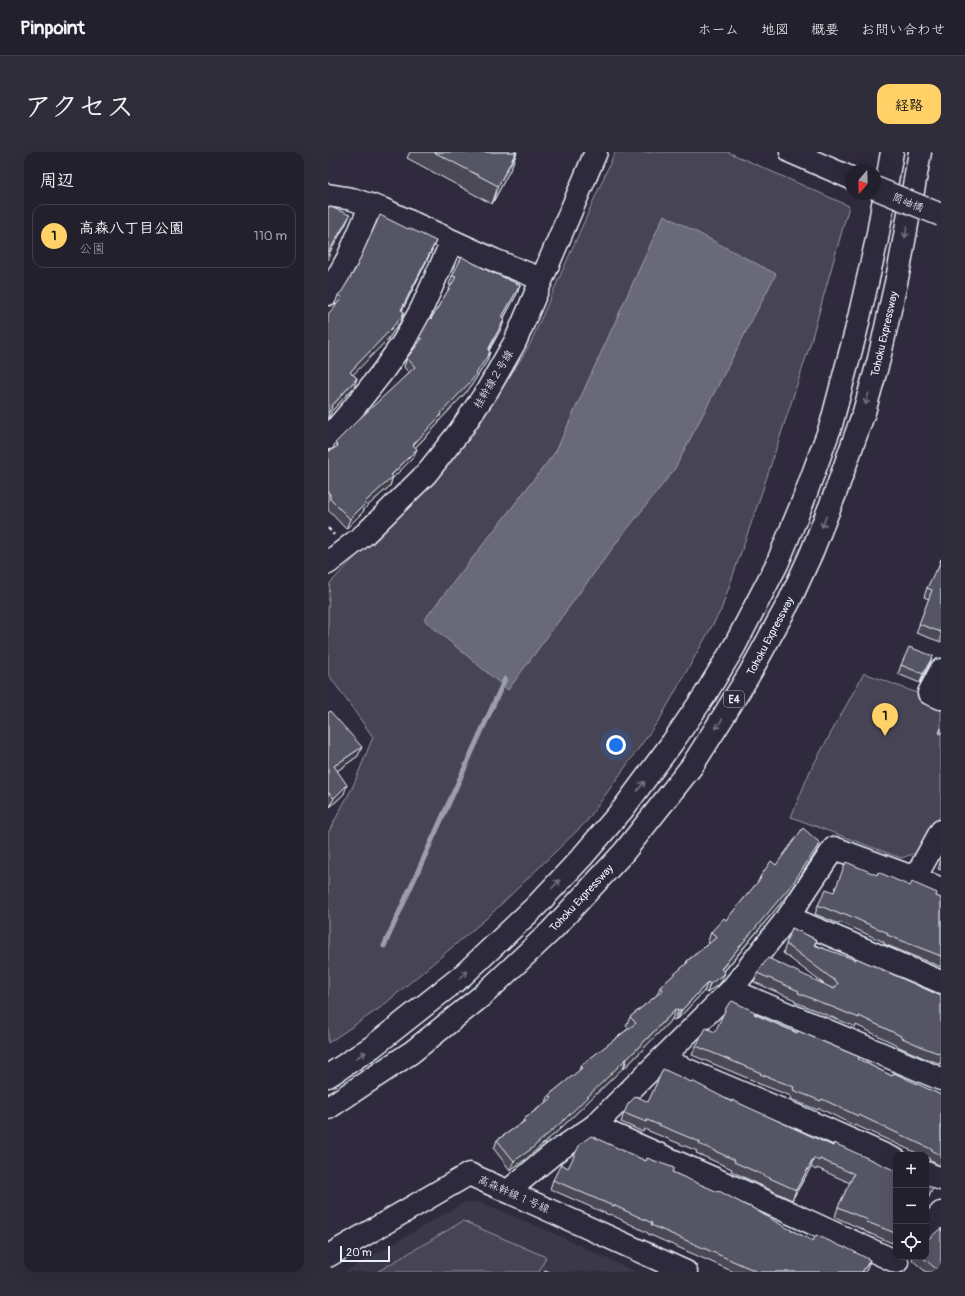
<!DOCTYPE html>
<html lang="ja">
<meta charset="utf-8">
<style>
:root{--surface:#23202e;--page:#2f2d3a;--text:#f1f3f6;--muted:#a3a3aa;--line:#403e4a;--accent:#ffd166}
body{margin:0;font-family:Pangolin,"Klee One",sans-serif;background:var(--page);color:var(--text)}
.controls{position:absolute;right:12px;bottom:12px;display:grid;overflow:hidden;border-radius:8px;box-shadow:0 4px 16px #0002}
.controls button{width:36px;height:36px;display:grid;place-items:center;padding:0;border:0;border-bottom:1px solid var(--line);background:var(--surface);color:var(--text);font:20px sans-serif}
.compass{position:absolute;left:517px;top:12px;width:36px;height:36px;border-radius:50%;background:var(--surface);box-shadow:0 4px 16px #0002;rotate:199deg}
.scale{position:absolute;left:12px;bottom:10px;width:50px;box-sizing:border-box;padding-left:4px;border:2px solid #e8f1f8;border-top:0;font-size:11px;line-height:14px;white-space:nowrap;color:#e8f1f8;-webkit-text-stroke:3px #2f2a3d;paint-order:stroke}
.you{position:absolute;left:288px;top:593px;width:14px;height:14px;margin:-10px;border:3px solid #fff;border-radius:50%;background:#1a73e8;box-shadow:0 0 0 6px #1a73e833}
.badge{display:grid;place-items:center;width:26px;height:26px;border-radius:50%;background:var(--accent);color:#111;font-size:13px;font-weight:700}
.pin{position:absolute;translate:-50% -33px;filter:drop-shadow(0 1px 2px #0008)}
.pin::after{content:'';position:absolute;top:21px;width:14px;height:12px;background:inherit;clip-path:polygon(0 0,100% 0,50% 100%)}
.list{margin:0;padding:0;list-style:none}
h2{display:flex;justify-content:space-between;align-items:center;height:52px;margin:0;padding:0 16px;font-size:17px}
h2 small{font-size:13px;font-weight:400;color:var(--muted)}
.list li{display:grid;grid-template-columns:26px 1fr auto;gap:12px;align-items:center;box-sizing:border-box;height:64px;margin:0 8px 8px;padding:0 8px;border:1px solid var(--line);border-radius:12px}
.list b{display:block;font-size:15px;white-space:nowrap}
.list p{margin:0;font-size:13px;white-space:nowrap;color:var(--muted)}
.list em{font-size:13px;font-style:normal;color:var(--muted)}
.icon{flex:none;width:22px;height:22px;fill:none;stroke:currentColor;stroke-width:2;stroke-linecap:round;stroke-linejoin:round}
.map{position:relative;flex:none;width:613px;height:1120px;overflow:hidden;border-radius:12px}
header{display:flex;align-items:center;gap:24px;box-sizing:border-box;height:56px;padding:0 20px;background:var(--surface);border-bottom:1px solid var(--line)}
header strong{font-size:19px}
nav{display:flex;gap:22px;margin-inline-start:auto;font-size:14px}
.intro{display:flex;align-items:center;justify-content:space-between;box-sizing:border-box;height:96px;padding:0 24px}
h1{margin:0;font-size:28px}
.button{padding:10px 18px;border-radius:12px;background:var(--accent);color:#111;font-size:14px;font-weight:700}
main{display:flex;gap:24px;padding:0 24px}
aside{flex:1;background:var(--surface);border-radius:12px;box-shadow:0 4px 16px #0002}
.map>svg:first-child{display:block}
.built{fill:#3b3749}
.green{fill:#464455;stroke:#979aa6}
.water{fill:#696978;stroke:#9c9fab}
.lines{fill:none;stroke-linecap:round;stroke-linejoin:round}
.stream{stroke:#9c9fab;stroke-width:5}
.minor-casing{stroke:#e8f1f8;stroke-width:25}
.highway-casing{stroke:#e8f1f8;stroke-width:25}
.path{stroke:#e8f1f8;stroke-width:2.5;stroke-dasharray:4 3;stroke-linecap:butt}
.minor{stroke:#2f2a3d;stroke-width:22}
.highway{stroke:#2f2a3d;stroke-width:22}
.minor-bridge-casing{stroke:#e8f1f8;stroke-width:25;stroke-linecap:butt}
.minor-bridge{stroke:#2f2a3d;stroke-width:22}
.wall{fill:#4b4957;stroke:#e8f1f8}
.shaded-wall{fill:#3d3c47;stroke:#e8f1f8}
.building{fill:#575565;stroke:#e8f1f8}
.oneway{stroke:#70707e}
.labels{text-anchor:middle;stroke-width:3;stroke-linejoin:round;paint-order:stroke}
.shield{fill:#2f2a3d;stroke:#b0b5c0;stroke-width:1}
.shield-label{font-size:10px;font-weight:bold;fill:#e8f1f8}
.street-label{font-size:11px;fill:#e8f1f8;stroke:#2f2a3d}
</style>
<header>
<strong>Pinpoint</strong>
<nav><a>ホーム</a><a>地図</a><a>概要</a><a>お問い合わせ</a></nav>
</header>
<div class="intro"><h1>アクセス</h1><a class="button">経路</a></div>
<main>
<aside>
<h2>周辺<small></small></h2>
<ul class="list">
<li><span class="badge">1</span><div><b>高森八丁目公園</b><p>公園</p></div><em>110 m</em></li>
</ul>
</aside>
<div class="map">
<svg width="613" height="1120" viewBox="0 0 613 1120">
<rect width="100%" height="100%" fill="#2f2a3d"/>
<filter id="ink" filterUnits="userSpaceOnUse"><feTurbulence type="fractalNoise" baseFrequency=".025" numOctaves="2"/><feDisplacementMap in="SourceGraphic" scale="8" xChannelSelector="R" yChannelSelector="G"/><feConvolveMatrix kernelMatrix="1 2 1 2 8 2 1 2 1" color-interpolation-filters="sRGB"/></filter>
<g filter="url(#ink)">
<path class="built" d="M152,1050L225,1081L308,1120H16L135,1051Z"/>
<path class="green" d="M287,0H400L521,54L481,196L434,340L393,458L333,565L258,670L160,765L52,856L0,891V681L25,634L45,585L0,522V457L2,431L143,286L201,194Z
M536,521L613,550V662L592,700L573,706L463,665L482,619Z
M135,1069L218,1105L211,1120H49Z"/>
<path class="water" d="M336,63L448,122L346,318L289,390L180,538L96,468L228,299Z"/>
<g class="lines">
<path class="stream" d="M56,794L177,527"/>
<defs>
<path id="minor" d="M463,0L523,26
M0,43L24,47L54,57L166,108L213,127
M0,142L20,106L43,53
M0,286L29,252L55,219L76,189L94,156L124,89
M0,411L37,382L98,322L131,280L144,261L159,239L187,190L268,0
M613,518L601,541L613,546
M587,726L613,737
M460,765L613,830
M403,838L613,927
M333,907L480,969L568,1008
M266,974L421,1042L569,1110
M598,1021L613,1027
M180,1039L226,1001L266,974L403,838L460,765L506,696L587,726L613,679
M598,1078L613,1061
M0,1104L141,1022L358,1120"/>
<path id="highway" d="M0,924L44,895L134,824L208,754L253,706L295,657L344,591L377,543L406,495L449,412L475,349L503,273L528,179L549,87L564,0
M0,956L84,900L155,843L224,778L296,700L364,614L395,565L422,521L461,450L483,402L507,342L536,260L551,207L571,117L592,0"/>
</defs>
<use href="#minor" class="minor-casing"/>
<use href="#highway" class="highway-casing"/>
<path class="path" d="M0,376L6,383"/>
<use href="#minor" class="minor"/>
<use href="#highway" class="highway"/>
<defs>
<path id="minor-bridge" d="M547,36L613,63"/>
</defs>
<use href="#minor-bridge" class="minor-bridge-casing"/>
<use href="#minor-bridge" class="minor-bridge"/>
</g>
<path class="wall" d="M82,0H189L183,16L164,52L79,6Z
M104,98L74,159L73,169L70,173L60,187L25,222L29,226L26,235L3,260L0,267L8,153L7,152L10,143Z
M166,122L192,133L189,142L176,166L174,175L161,199L159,209L141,237L112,268L110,272L88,295L85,306L64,327L62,334L36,357L35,360L18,377L0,358V300L5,297L7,291L81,221L76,215L79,206L89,193L91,186L123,134L121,133L124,124Z
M613,407V490L588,481L601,447L596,445L599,436L609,419Z
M605,504L601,513L592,531L570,522L573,513Z
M0,561L30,604L9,619L16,642L2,655L0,652Z
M613,576V582L611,581Z
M492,691L488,700L462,740L396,820L393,830L379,841L376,839L350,867L349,866L347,868L344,867L296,917L295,916L232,977L198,1007L182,1018L166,997L169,988L194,971L196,967L218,950L221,943L251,919L252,915L301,876L298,874L302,865L329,843L332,835L357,813L359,809L381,791L380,789L383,780L398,768L430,730L432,725L448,713Z
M613,708V718L610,717Z
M549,723L613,746V815L556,792V790L512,770L511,772L487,762L490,753L506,740Z
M464,776L489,788L487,793L613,844V912L596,906L569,894V893L528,873V875L467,850V848L426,830L429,821L497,833L455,801Z
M426,862L530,907L564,924L613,943V1014L601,1008L602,1007L598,1005V1003H593L527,973V974L491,956L490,958L462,947L463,944L429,931V930L364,903L368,894L387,880Z
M320,950H404L505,994L506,991L568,1082L564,1091L536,1079V1078L507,1065L510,1055L522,1031L489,1016L488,1018L483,1015L464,1048L403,1019L404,1017L368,1001L369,999L316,977L315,980L293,970L296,961Z
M318,1009L344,1020L485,1089L542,1108L539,1117L537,1120H406L320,1082V1081L282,1062L281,1063L222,1037L225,1028Z
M585,1105H598L613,1120H598L584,1108Z"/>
<path class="shaded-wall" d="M189,0L183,16L164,52L170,34Z
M22,63L18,72L0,104V101Z
M108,89L104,98L70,167L73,158Z
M192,133L189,142L171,174L174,165Z
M76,160L73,169L70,173L60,187L19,229L22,220Z
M177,166L174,175L156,207L160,198Z
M162,200L159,209L141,237L112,268L110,272L81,302L85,293L112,262Z
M29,226L26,235L3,260L0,267V261L3,255Z
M89,297L85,306L64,327L62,334L36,357L35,360L18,377L22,367L37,350Z
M605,504L601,513L592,531L595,522Z
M34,595L30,604L2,624L6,614Z
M19,633L16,642L2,655L6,646Z
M492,691L488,700L462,740L391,825L397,821L393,830L379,841L382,832Z
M380,830L376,839L350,867L354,858Z
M348,857L344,867L296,917L299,907Z
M353,857L349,866L347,868L350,859Z
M298,907L295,916L232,977L198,1007L182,1018L186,1009Z
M486,1006L483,1015L464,1048L468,1038Z
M605,1036L601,1045L598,1051V1048Z
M568,1079V1082L564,1091Z
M542,1108L539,1117L537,1120H534Z"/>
<path class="building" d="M106,0H188L170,34Z
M0,54L22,63L0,101Z
M52,63L80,77L81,76L108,89L73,158L76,160L74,164L63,177L22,220L29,226L3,255L4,256L0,261V162L14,146L10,143L14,139L27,118Z
M0,102L3,103L0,108Z
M134,105L166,122V121L192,133L174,165L177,166L160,198L162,200L144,228L112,262L113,263L85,293L89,297L63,323L65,325L37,350L38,351L22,367L2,347V342L0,341V300L10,294L7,291L29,269L87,215L79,206L94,187L91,186L102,166L103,167L128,125L124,124Z
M613,407V480L591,472L604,438L599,436L607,419H609Z
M581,495L605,504L595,522L573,513Z
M2,559L34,595L6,614L19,633L6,646L0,640V561Z
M475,676L492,691L465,731L393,817L397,821L382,832L380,830L354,858L353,857L350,859L348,857L299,907H298L236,968L202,998L186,1009L169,988L197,969L196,967L224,946L221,943L254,916L252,915L261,907L308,871L302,865L335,838L332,835L360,810L359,809L389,785L383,780L396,766L398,768L433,726L432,725L443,709L448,713Z
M518,710L549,723L550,720L582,734L584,730L609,741L608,744L613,746V804L559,783L560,781L515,761L514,763L490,753L498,737L506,740Z
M464,776L489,788L486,793L528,808V806L613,844V902L599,897L572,885L573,884L531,864V866L470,841L471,839L429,821L440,806L506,837L510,831L458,792Z
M404,849L427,860L426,862L469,881L470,879L531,905L530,907L564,924L566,921L613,943V1003L604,999L605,998L531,963L530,964L494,947L493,949L465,938L466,935L432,922L433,921L368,894L378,876L387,880L399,854Z
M335,917L363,930L364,929L404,950V948L505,994L506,991L568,1019V1079L567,1081L539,1070L540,1068L510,1055L526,1022L492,1007L491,1009L486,1006L468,1038L406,1010L407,1008L371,992L372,990L319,968L318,970L296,961L300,952L308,944L320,950Z
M263,984L318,1009L319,1006L346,1016L344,1020L390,1040L391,1039L421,1055V1054L457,1075L485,1089L488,1083L517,1096V1095L542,1108L534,1120H430L323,1073L324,1071L285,1053V1054L225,1028L233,1012L240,1016L252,992Z
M598,1033L605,1036L598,1048Z
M613,1076V1120H612L594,1105H598V1089Z
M217,1118L222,1120H216Z"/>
<defs><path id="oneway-shaft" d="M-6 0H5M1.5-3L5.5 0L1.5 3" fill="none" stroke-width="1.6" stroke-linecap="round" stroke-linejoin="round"/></defs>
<g class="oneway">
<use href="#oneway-shaft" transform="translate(578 80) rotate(101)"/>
<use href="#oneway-shaft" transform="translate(539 247) rotate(106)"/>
<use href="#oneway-shaft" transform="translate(496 370) rotate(111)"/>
<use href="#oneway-shaft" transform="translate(391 572) rotate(123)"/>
<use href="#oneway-shaft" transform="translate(313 634) rotate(-53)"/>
<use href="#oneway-shaft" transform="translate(228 732) rotate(-46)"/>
<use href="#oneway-shaft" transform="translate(135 823) rotate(-42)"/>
<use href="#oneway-shaft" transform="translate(33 903) rotate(-33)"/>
</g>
</g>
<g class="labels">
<rect class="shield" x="396" y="539" width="20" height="16" rx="3"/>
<g class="shield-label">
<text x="406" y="551">E4</text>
</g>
<g class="street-label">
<text transform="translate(580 50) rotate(22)" y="4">筒岫橋</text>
<text transform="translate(556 182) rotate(-77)" y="4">Tohoku Expressway</text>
<text transform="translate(165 227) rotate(-59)" y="4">桂幹線２号線</text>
<text transform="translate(442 484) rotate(-62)" y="4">Tohoku Expressway</text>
<text transform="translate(253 746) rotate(-47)" y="4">Tohoku Expressway</text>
<text transform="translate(186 1042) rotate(24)" y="4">高森幹線１号線</text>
</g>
</g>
</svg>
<div class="controls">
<button>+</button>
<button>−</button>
<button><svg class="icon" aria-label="locate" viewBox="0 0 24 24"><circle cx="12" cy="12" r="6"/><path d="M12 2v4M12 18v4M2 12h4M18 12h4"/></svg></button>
</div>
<svg class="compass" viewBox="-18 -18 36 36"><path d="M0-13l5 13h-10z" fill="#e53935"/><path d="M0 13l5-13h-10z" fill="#a3a3aa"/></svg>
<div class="scale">20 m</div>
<div class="you"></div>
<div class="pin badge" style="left:557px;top:584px">1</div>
</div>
</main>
